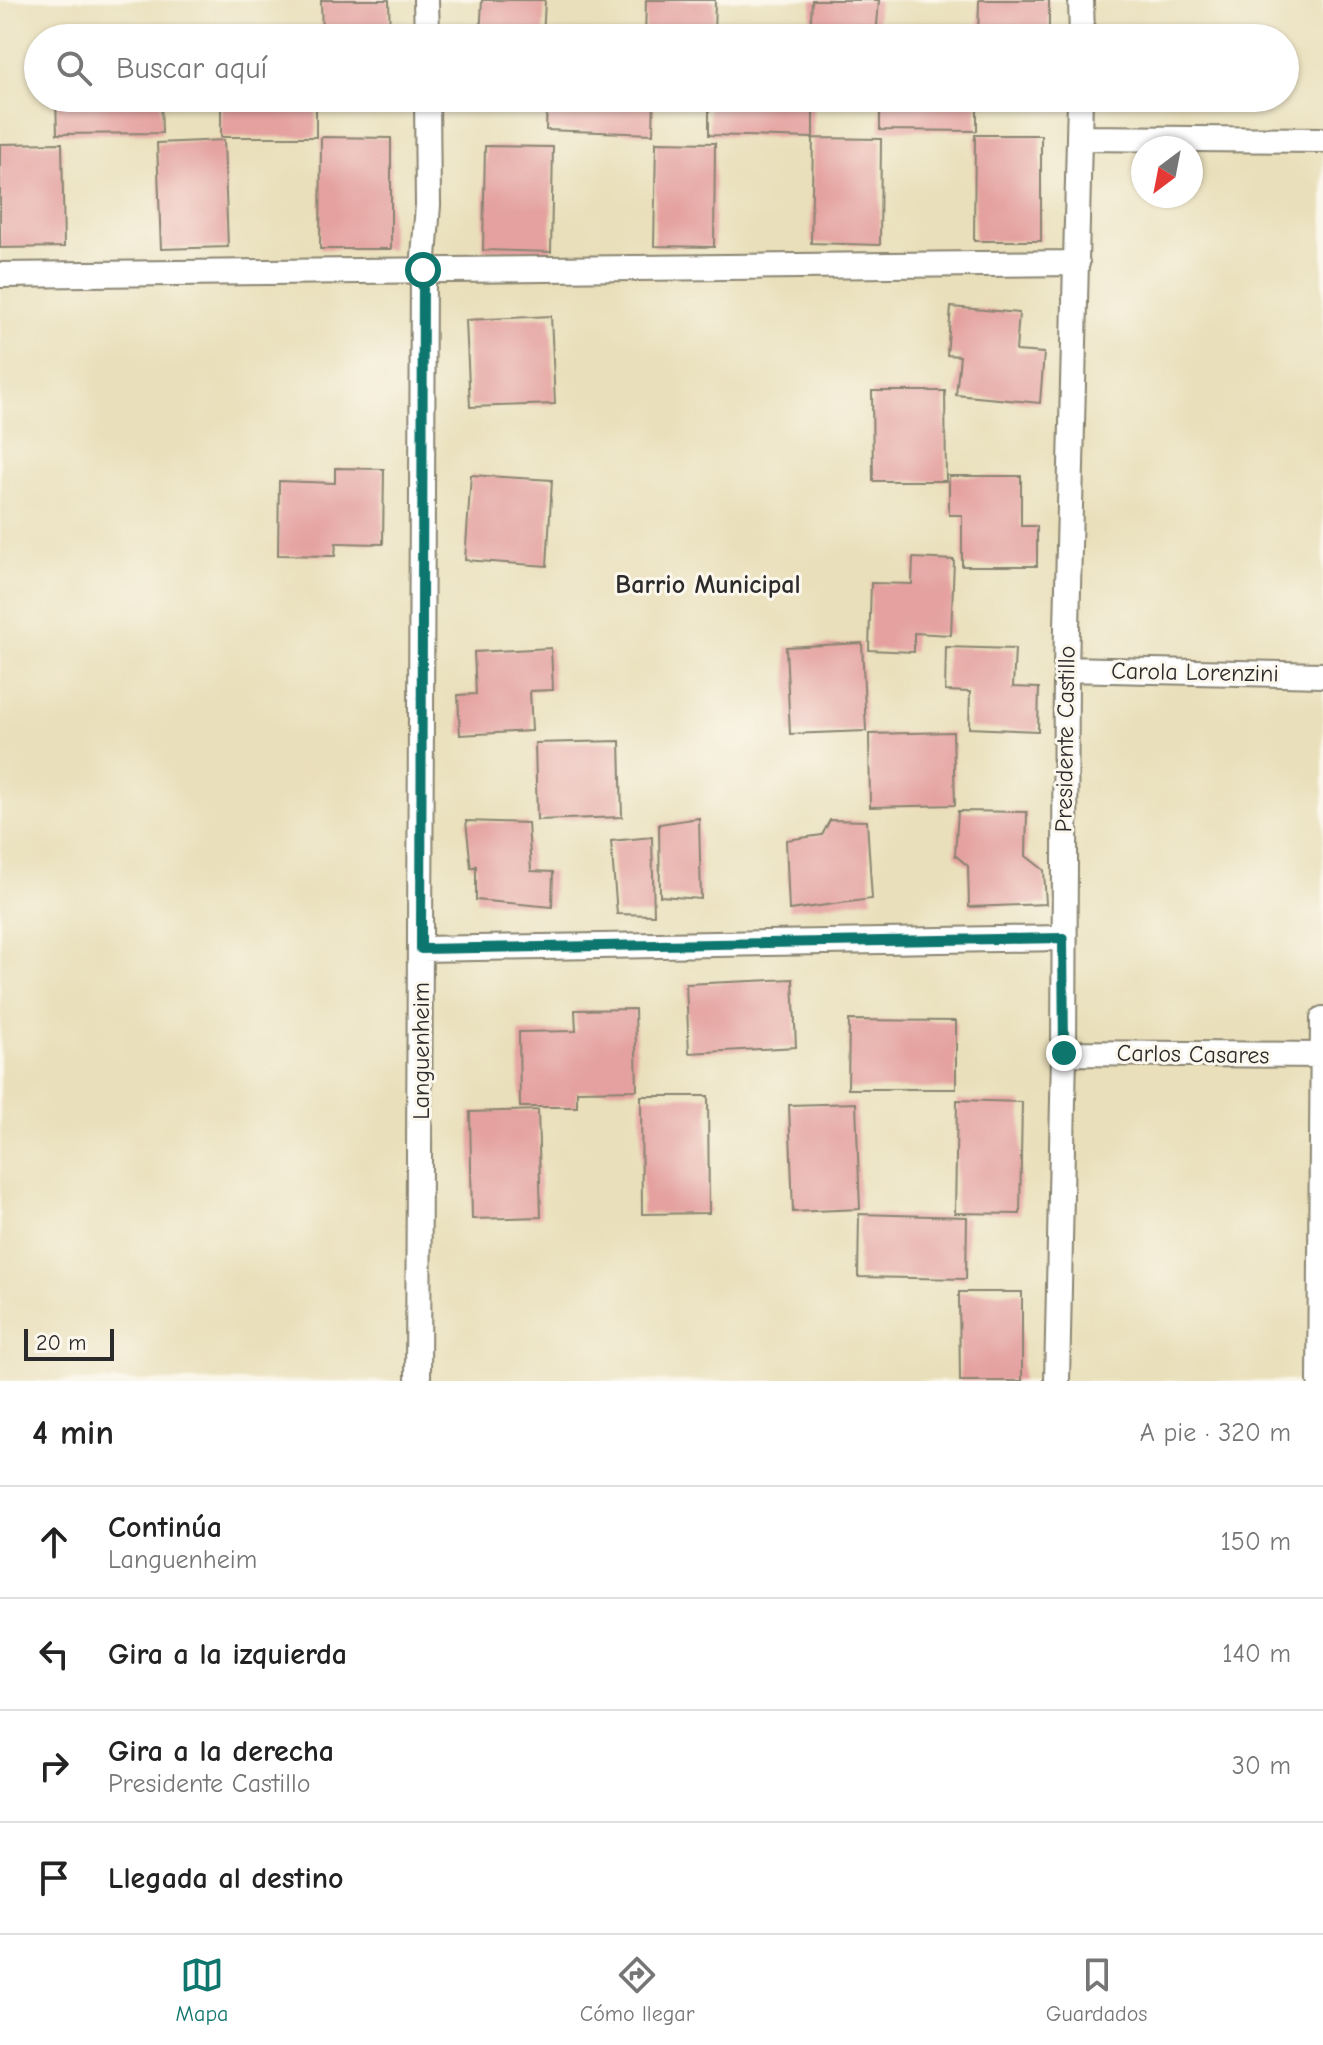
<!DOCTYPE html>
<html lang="es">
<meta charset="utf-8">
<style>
:root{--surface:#fff;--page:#f2f2f2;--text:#222;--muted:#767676;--line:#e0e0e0;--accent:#0f766e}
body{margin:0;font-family:"Comic Neue",sans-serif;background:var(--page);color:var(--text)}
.compass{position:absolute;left:1131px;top:136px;width:72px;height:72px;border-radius:50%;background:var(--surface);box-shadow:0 2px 6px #0004;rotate:212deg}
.scale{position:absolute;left:24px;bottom:20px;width:90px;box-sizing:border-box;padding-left:8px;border:4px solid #2b2b2b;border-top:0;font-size:22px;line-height:28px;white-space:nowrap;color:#2b2b2b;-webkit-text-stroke:6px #fbf7ec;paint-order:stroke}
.stop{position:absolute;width:24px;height:24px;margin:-18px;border:6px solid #0f766e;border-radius:50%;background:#fff}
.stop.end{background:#0f766e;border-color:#fff;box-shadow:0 2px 8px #0008}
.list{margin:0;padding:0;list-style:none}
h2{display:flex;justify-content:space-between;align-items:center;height:104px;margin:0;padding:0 32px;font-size:34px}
h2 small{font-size:26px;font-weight:400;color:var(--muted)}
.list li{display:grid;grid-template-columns:52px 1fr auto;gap:24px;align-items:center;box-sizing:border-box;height:112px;padding:0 32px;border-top:2px solid var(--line)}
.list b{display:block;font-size:30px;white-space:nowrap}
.list p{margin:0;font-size:26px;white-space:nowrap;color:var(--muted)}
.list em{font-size:26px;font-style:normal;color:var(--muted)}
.icon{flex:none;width:44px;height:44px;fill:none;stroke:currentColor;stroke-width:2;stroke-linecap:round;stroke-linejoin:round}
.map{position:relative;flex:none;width:1323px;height:1381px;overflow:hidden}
.search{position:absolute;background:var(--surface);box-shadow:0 2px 6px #0004;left:24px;right:24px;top:24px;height:88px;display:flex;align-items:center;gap:20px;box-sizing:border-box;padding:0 28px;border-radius:44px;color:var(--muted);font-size:30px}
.sheet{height:552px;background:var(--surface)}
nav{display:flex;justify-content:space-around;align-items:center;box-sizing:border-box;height:112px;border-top:2px solid var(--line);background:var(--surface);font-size:22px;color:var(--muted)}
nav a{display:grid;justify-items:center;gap:4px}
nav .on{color:var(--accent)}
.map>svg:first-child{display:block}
.building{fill:#e4a19f}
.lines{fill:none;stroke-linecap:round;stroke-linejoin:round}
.street-casing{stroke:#8a8572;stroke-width:28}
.street{stroke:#fff;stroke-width:24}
.route{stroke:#0f766e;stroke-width:10}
.labels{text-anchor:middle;stroke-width:6;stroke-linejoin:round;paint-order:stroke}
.street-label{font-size:24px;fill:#2b2b2b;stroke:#fbf7ec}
.neighbourhood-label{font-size:26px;font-weight:bold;fill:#2b2b2b;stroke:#fbf7ec}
</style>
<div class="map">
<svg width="1323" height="1381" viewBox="0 0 1323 1381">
<rect width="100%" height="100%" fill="#fbf7ec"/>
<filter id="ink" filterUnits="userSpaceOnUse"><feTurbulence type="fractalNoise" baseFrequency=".0125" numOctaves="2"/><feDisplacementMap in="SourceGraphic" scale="16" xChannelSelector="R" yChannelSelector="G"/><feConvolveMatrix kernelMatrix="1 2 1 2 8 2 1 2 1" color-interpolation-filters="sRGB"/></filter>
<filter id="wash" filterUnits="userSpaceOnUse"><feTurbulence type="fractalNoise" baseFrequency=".006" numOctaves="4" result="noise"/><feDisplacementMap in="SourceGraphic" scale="32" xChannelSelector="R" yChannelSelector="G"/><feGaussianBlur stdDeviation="1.8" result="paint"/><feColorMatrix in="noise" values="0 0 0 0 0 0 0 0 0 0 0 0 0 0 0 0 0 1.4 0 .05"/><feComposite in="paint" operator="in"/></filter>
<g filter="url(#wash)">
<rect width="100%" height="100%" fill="#e9dfba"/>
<g id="blocks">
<path class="building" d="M321,0H389L390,38H322Z
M482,0H545L543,38H480Z
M646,0H715L714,38H645Z
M812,0H879L876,38H810Z
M979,0H1049V38H978Z
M56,98H161L162,133L57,134Z
M221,98H316V137H221Z
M547,98H654L653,134L546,130Z
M709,98H813V138L881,139L880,245L811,243L813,138L709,135Z
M880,98H977V131L880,130Z
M975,135H1041V241H974Z
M321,137L391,138V249H320Z
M224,140L228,247L161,249L157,143Z
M656,142L715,143L714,247L654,246Z
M62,143L64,247L0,248V144Z
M485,146L553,147L551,252L483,250Z
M951,307L1019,313L1016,351L1044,353L1040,403L956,395L960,356L947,355Z
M551,316L555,404L470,407L466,320Z
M872,391H945L946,481H873Z
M335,468L384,469L383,544L336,543L335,556L278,555L279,481L335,483Z
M471,475L552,480L547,566L465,560Z
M949,476H1021V526H1037V566H962V515H949Z
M913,558L954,560L951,635L914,633V652L869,650L871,583L912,584Z
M862,643L866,731L790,734L786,647Z
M946,647L1015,649L1013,687L1039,688L1038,731L969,728L970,692L945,691Z
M551,648L553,690L530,691L532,731L460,735L458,695L476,694L474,652Z
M953,732L955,805L870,807L869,734Z
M620,741L622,817L537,820L535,743Z
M958,811L1027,812L1026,856L1044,870L1046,904L969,907L968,866L955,855Z
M699,818L701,899L660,896L659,824Z
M830,820L867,821L872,899L789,910L786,840L822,835Z
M466,821L528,823L531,871L553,872L552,907L476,900V866L471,868Z
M652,837L654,915L617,914L611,841Z
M793,979L796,1047L689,1053L686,984Z
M635,1009L637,1090L577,1091V1107H520L519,1032L576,1031L575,1010Z
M849,1020L956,1021V1089H848Z
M641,1096H708L709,1213L642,1214Z
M957,1100L1022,1102L1020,1214L955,1213Z
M856,1103L860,1209L793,1212L789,1105Z
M538,1110L541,1217L472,1219L470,1112Z
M859,1214L967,1217L966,1279L858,1277Z
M959,1292H1022V1381H960Z"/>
</g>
</g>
<g filter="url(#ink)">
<use href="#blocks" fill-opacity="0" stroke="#8a8572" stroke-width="2"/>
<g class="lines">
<defs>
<path id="street" d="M426,0L427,38
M1081,0L1082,38
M1079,138L1323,140
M0,275L1077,263
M1066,669L1323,675
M421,949L1063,938
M1064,1053L1323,1055
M418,1381L423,270L428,205L427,98
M1057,1381L1064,1053L1066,669L1080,98
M1320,1381L1323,1019"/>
</defs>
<use href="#street" class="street-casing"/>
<use href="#street" class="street"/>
</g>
</g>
<g class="lines" filter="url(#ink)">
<path class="route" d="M423,270L421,949L1063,938L1064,1053"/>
</g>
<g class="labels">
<g class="street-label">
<text transform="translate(1195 672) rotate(1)" y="8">Carola Lorenzini</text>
<text transform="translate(1065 739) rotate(-89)" y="8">Presidente Castillo</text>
<text transform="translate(421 1051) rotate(-90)" y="8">Languenheim</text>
<text transform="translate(1193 1054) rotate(1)" y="8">Carlos Casares</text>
</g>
<g class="neighbourhood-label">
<text x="708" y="593">Barrio Municipal</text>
</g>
</g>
</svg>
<svg class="compass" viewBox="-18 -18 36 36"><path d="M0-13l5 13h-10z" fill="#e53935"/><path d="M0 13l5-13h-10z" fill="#767676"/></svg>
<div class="scale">20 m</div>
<div class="stop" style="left:423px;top:270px"></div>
<div class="stop end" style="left:1064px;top:1053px"></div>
<div class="search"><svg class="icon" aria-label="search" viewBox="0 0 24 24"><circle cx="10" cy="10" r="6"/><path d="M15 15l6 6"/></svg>Buscar aquí</div>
</div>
<section class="sheet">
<h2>4 min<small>A pie · 320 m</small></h2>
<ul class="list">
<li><svg class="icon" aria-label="ahead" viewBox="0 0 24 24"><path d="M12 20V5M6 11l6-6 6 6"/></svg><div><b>Continúa</b><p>Languenheim</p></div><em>150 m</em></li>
<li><svg class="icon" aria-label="left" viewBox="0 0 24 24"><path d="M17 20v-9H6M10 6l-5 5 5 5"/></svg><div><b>Gira a la izquierda</b></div><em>140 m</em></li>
<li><svg class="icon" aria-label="right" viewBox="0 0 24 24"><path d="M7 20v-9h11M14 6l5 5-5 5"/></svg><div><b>Gira a la derecha</b><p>Presidente Castillo</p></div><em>30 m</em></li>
<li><svg class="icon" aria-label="arrive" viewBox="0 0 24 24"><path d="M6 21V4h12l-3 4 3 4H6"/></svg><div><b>Llegada al destino</b></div></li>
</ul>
</section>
<nav>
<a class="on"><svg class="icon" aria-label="map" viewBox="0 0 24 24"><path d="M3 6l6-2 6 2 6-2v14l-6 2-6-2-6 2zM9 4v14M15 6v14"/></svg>Mapa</a>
<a><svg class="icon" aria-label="directions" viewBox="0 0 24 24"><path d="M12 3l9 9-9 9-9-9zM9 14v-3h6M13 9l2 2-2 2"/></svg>Cómo llegar</a>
<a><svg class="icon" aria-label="saved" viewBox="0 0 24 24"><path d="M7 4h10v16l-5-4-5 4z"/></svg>Guardados</a>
</nav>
